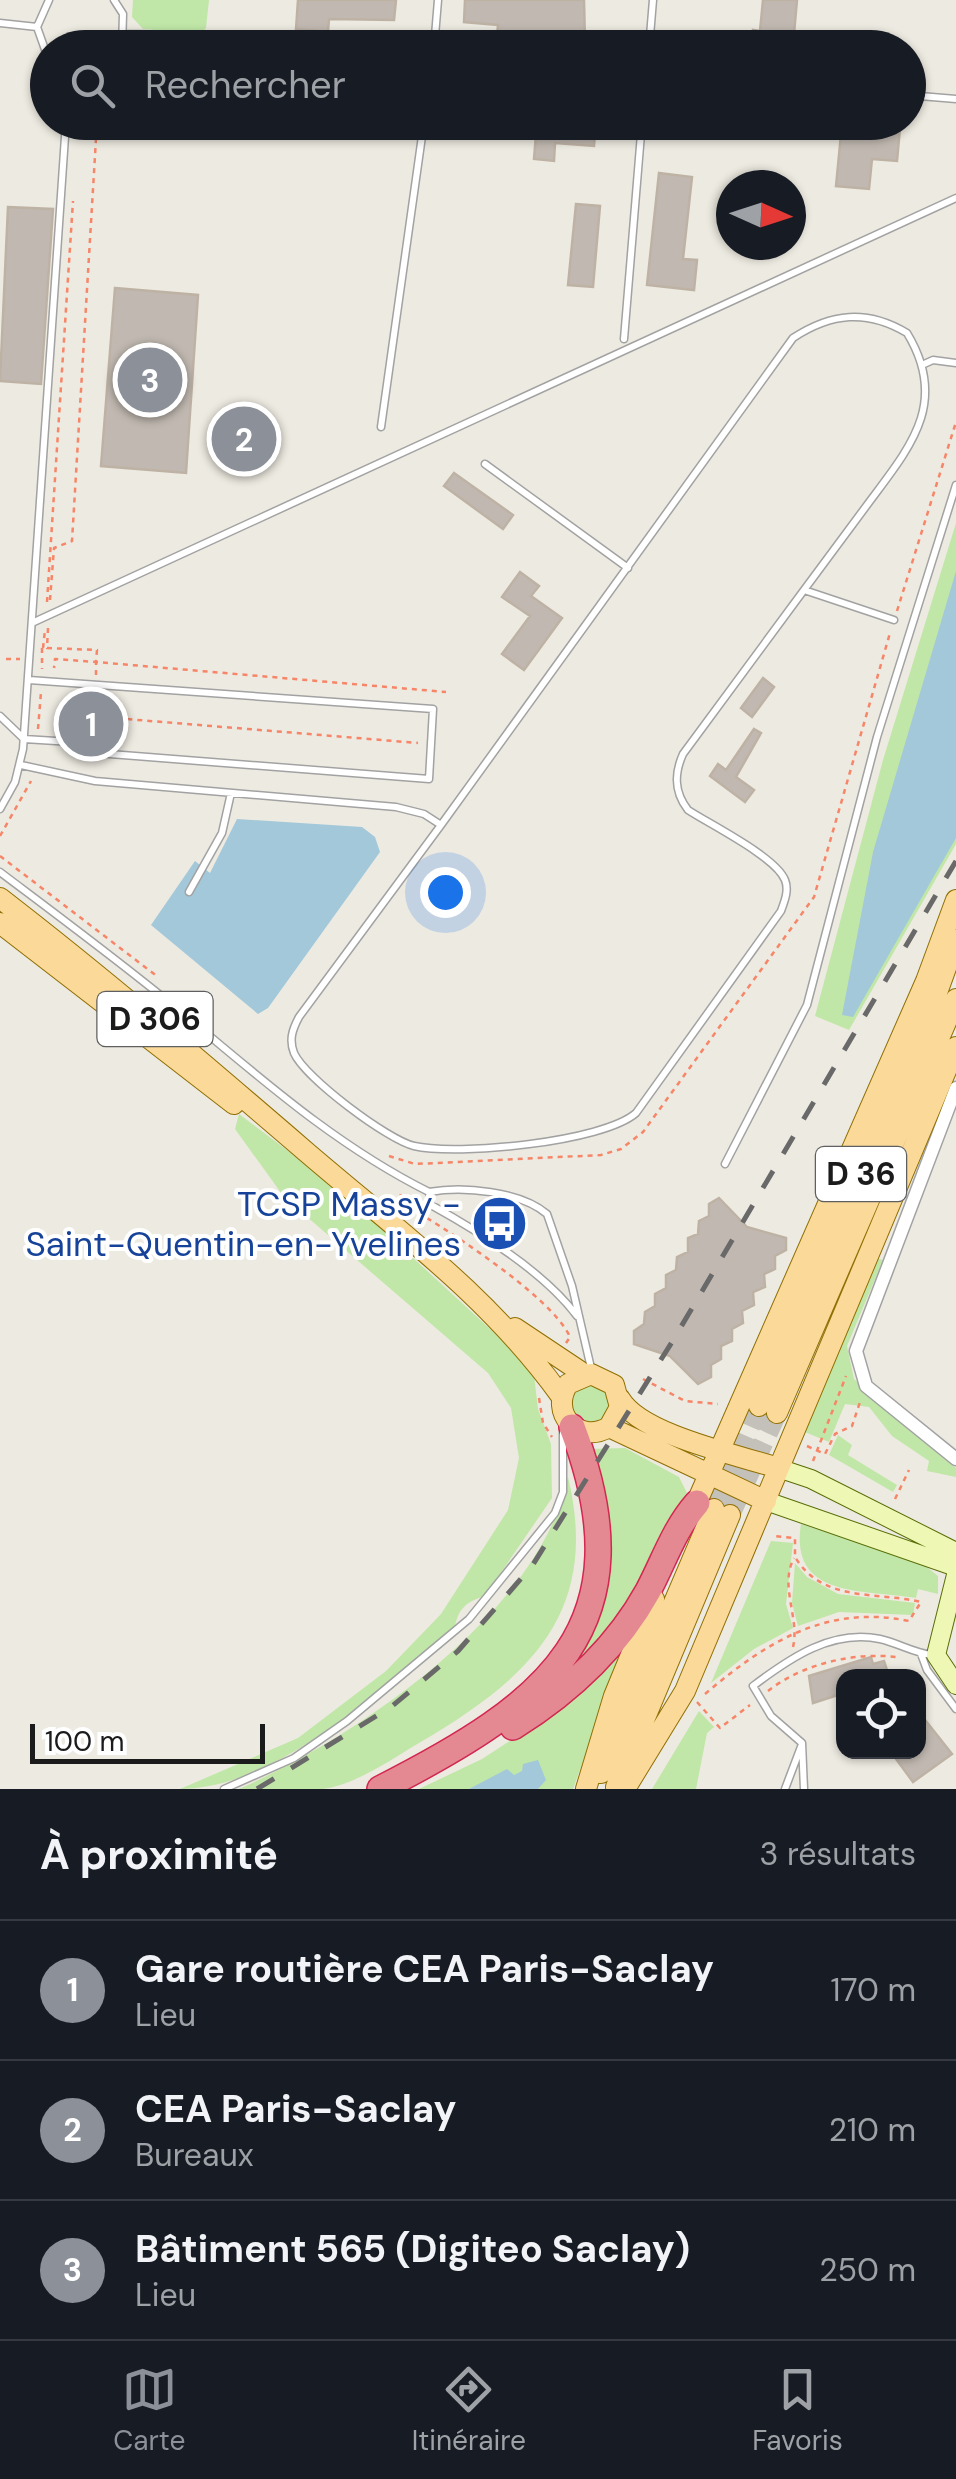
<!DOCTYPE html>
<html lang="fr">
<meta charset="utf-8">
<style>
:root{--surface:#171b24;--page:#20242c;--text:#f1f3f6;--muted:#9ea1a6;--line:#363941;--accent:#8c9099}
body{margin:0;font-family:"DM Sans",sans-serif;background:var(--page);color:var(--text)}
.controls{position:absolute;right:30px;bottom:30px;display:grid;overflow:hidden;border-radius:20px;box-shadow:0 2px 8px #0004}
.controls button{width:90px;height:90px;display:grid;place-items:center;padding:0;border:0;border-bottom:2px solid var(--line);background:var(--surface);color:var(--text);font:50px sans-serif}
.compass{position:absolute;left:716px;top:170px;width:90px;height:90px;border-radius:50%;background:var(--surface);box-shadow:0 2px 8px #0004;rotate:93deg}
.scale{position:absolute;left:30px;bottom:25px;width:235px;box-sizing:border-box;padding-left:10px;border:5px solid #1b1b1b;border-top:0;font-size:28px;line-height:35px;white-space:nowrap;color:#1b1b1b;-webkit-text-stroke:8px #fff;paint-order:stroke}
.you{position:absolute;left:445px;top:892px;width:35px;height:35px;margin:-25px;border:8px solid #fff;border-radius:50%;background:#1a73e8;box-shadow:0 0 0 15px #1a73e833}
.badge{display:grid;place-items:center;width:65px;height:65px;border-radius:50%;background:var(--accent);color:#fff;font-size:32px;font-weight:700}
.pin{position:absolute;translate:-50% -50%;border:5px solid #fff;box-shadow:0 2px 10px #0006}
.list{margin:0;padding:0;list-style:none}
h2{display:flex;justify-content:space-between;align-items:center;height:130px;margin:0;padding:0 40px;font-size:42px}
h2 small{font-size:32px;font-weight:400;color:var(--muted)}
.list li{display:grid;grid-template-columns:65px 1fr auto;gap:30px;align-items:center;box-sizing:border-box;height:140px;padding:0 40px;border-top:2px solid var(--line)}
.list b{display:block;font-size:38px;white-space:nowrap}
.list p{margin:0;font-size:32px;white-space:nowrap;color:var(--muted)}
.list em{font-size:32px;font-style:normal;color:var(--muted)}
.icon{flex:none;width:55px;height:55px;fill:none;stroke:currentColor;stroke-width:2;stroke-linecap:round;stroke-linejoin:round}
.map{position:relative;flex:none;width:956px;height:1789px;overflow:hidden}
.search{position:absolute;background:var(--surface);box-shadow:0 2px 8px #0004;left:30px;right:30px;top:30px;height:110px;display:flex;align-items:center;gap:25px;box-sizing:border-box;padding:0 35px;border-radius:55px;color:var(--muted);font-size:38px}
.sheet{height:550px;background:var(--surface)}
nav{display:flex;justify-content:space-around;align-items:center;box-sizing:border-box;height:140px;border-top:2px solid var(--line);background:var(--surface);font-size:28px;color:var(--muted)}
nav a{display:grid;justify-items:center;gap:5px}
nav .on{color:var(--accent)}
.map>svg:first-child{display:block}
.grass{fill:#c0e7a7}
.water{fill:#a2c8da}
.building{fill:#c1b9b1;stroke:#beb2a4;stroke-width:2.5}
.lines{fill:none;stroke-linecap:round;stroke-linejoin:round}
.primary-tunnel{stroke:#c3c1b9;stroke-width:20;stroke-dasharray:20 10;stroke-linecap:butt}
.lane-casing{stroke:#a2a2a2;stroke-width:9}
.street-casing{stroke:#a2a2a2;stroke-width:15}
.secondary-casing{stroke:#596e07;stroke-width:20}
.primary-casing{stroke:#906f03;stroke-width:22}
.highway-casing{stroke:#d22751;stroke-width:28}
.path{stroke:#f78568;stroke-width:2.5;stroke-dasharray:5 5;stroke-linecap:butt}
.lane{stroke:#fff;stroke-width:6}
.street{stroke:#fff;stroke-width:12}
.secondary{stroke:#eef8b4;stroke-width:18}
.primary{stroke:#fad999;stroke-width:20}
.highway{stroke:#e48991;stroke-width:25}
.rail{stroke:#696969;stroke-width:5;stroke-dasharray:20 20;stroke-linecap:butt}
.labels{text-anchor:middle;stroke-width:8;stroke-linejoin:round;paint-order:stroke}
.shield{fill:#fff;stroke:#5f5f5f;stroke-width:2.5}
.shield-label{font-size:32px;font-weight:bold;fill:#1b1b1b}
.transit-label{font-size:35px;fill:#164399;stroke:#fff;text-anchor:end}
</style>
<div class="map">
<svg width="956" height="1789" viewBox="0 0 956 1789">
<rect width="100%" height="100%" fill="#edeae1"/>
<path class="grass" d="M133,0H209L206,28L201,34L143,29L132,17Z
M956,523V844L849,1030L815,1016L883,760Z
M239,1114L336,1187L514,1351L534,1375L538,1409L551,1444L552,1498L485,1596C467,1601 458,1609 455,1627C384,1687 276,1789 180,1789L298,1738L386,1671L441,1614L508,1510L519,1458L511,1408L488,1373L284,1197L235,1129Z
M872,1257L883,1260L847,1346L854,1379L956,1468V1477L927,1471L929,1461L892,1436L869,1407L845,1404L829,1442L800,1430Z
M572 1404a19 19 0 1 1 38 0a19 19 0 1 1-38 0Z
M838,1435L852,1445L848,1455L897,1485L893,1492L829,1455Z
M625,1448L679,1477L687,1493C666,1570 608,1635 551,1688L606,1510L599,1473L588,1449Z
M568,1477C601,1614 528,1679 419,1743C392,1759 355,1785 323,1789C296,1789 267,1789 239,1789C358,1736 540,1613 568,1477Z
M801,1524L923,1564L938,1576V1594L918,1589L916,1598C864,1589 789,1599 801,1524Z
M771,1541L793,1543L786,1604L793,1628L754,1649L711,1683Z
M795,1563L807,1577L838,1594L915,1603L913,1615L839,1612L798,1626L792,1603Z
M627,1641L573,1789H419L482,1759L572,1700Z
M699,1711L714,1727L707,1733L696,1789H652Z"/>
<path class="water" d="M956,571V838L853,1017L842,1015L873,852Z
M237,819L362,827L375,837L380,852L268,1008L258,1014L151,925L195,861L210,873Z
M538,1760L546,1780L538,1789H469L507,1769L514,1775L522,1771L523,1764Z"/>
<path class="building" d="M298,0H396L394,20L329,19L328,32L296,29Z
M465,0H584L585,43L497,35L498,25L464,22Z
M763,0H797L794,34L802,35L801,48H751L753,30L760,31Z
M537,122H596L594,146L555,143L554,161L534,159Z
M842,124L900,128L897,161L872,159L869,189L836,186Z
M659,173L692,177L683,259L697,260L694,290L647,285Z
M576,204L600,206L593,287L568,285Z
M8,207L53,209L41,384L0,381Z
M115,288L198,295L186,473L101,466Z
M454,473L513,515L503,529L444,486Z
M520,572L539,586L531,596L562,618L524,670L502,654L530,616L502,597Z
M763,678L774,687L752,717L741,708Z
M77,715L107,717L106,732L76,730Z
M754,729L761,733L736,777L754,790L745,802L710,776L718,764L726,770Z
M719,1198L747,1227L786,1238V1250L775,1256V1269L764,1274L765,1287L753,1292L754,1305L742,1311L743,1323L732,1329V1341L721,1346V1359L711,1365V1377L698,1384L670,1356L634,1344V1331L644,1324L645,1312L655,1306V1294L666,1288V1275L676,1270L677,1257L688,1252V1238L698,1234L699,1221L709,1216V1204Z
M871,1657L873,1664L884,1661L889,1676H844V1693L813,1703L809,1676Z
M918,1711L952,1754L913,1782L891,1752H918Z"/>
<g class="lines">
<path class="primary-tunnel" d="M714,1509L759,1406
M730,1515L777,1413"/>
<defs>
<path id="lane" d="M114,0L123,14L122,48
M0,23L37,27
M126,34L232,36L336,48
M434,48L438,0
M649,48L653,0
M48,58L37,27L49,0
M908,95L956,99
M624,339L642,122
M922,365L933,360L956,363
M381,427L424,122
M485,464L628,568
M34,622L956,198
M0,716L24,739L88,743L97,753L429,779L433,709L29,680
M21,765L95,781L396,807L424,814L441,825L299,1017C292,1030 289,1040 294,1053C305,1078 388,1140 414,1146C457,1156 603,1142 636,1113L781,911C785,900 789,890 785,880C776,857 711,825 688,810C674,792 674,774 683,754L804,590L894,620
M0,809L15,782L23,749L66,122
M441,825L793,338C831,313 867,309 907,333C949,402 911,446 870,501C848,531 826,560 804,590
M0,872C57,915 115,958 170,1003C255,1073 331,1143 429,1192
M189,892L222,833L231,793
M725,1164L807,1005L877,737L956,485
M429,1192C463,1186 520,1191 547,1214L572,1286L591,1368
M429,1192L431,1205C478,1231 545,1273 577,1316
M921,1654L927,1670L956,1709
M224,1789L294,1758L347,1721L469,1619L555,1513L563,1492V1433
M785,1789L802,1744
M804,1789L802,1743L771,1716L753,1686C790,1658 832,1629 880,1639C898,1643 914,1653 932,1655"/>
<path id="street" d="M956,1088L856,1351L866,1386L956,1459"/>
<path id="secondary" d="M778,1468L811,1479L956,1552
M766,1501L956,1567
M956,1575L936,1655L956,1685"/>
<path id="primary" d="M0,898C105,979 204,1064 304,1150C397,1230 489,1296 561,1396
M0,923L234,1104
M515,1328L584,1374
M620,1399C641,1435 738,1455 778,1468
M759,1406L916,1051L956,940
M777,1413L956,999
M609,1427L620,1407L614,1385L591,1374L568,1384C549,1413 578,1445 609,1427L766,1501
M692,1513L926,981L956,900
M601,1773L714,1509
M616,1787L730,1515
M586,1789L614,1696L654,1599
M625,1789L685,1691L956,1047"/>
<path id="highway" d="M513,1727C569,1692 616,1649 648,1591C664,1561 674,1529 697,1503
M380,1789C547,1704 649,1628 572,1427"/>
</defs>
<use href="#lane" class="lane-casing"/>
<use href="#street" class="street-casing"/>
<use href="#secondary" class="secondary-casing"/>
<use href="#primary" class="primary-casing"/>
<use href="#highway" class="highway-casing"/>
<path class="path" d="M50,600L54,548L72,541L97,122
M47,602L73,201
M897,611L956,422
M48,628L47,648L97,650L96,662L55,659L54,668
M42,648V669
M43,648L45,630
M6,659H20
M96,675V662L446,692
M99,696L114,718L418,743
M38,729L41,692
M0,836L31,781
M0,856L158,977
M389,1156L415,1164L601,1155L621,1149L643,1132L814,897L890,633
M401,1194L399,1201C440,1225 551,1295 570,1337L566,1343
M643,1379L685,1401L718,1404
M539,1398L543,1423L552,1437
M807,1446L825,1454L835,1434L852,1426L860,1402
M813,1461L846,1376
M895,1499L909,1470
M793,1647C800,1618 779,1586 794,1558
M768,1691C802,1664 854,1652 896,1657
M705,1694C766,1642 827,1604 909,1621L921,1602C875,1591 823,1603 795,1557V1538L773,1536
M697,1702L720,1728L750,1705"/>
<use href="#lane" class="lane"/>
<use href="#street" class="street"/>
<use href="#secondary" class="secondary"/>
<use href="#primary" class="primary"/>
<use href="#highway" class="highway"/>
<path class="rail" d="M257,1789L391,1707L458,1651L532,1566L672,1342L956,861"/>
</g>
<defs>
<symbol id="bus-disc" viewBox="-11 -11 22 22"><circle r="9.5" fill="#1a4fb4" stroke="#fff"/><path d="M-5-6H5V4H4V6H2V4H-2V6H-4V4H-5ZM-3.5-4V0h7V-4ZM-3.5 1.2v1.5H-2V1.2ZM2 1.2v1.5H3.5V1.2Z" fill="#fff"/></symbol>
</defs>
<g fill-rule="evenodd">
<use href="#bus-disc" x="468" y="1192" width="63" height="63"/>
</g>
<g class="labels">
<g class="shield">
<rect x="97.5" y="992" width="115" height="54" rx="8"/>
<rect x="816" y="1147" width="90" height="54" rx="8"/>
</g>
<g class="shield-label">
<text x="155" y="1030">D 306</text>
<text x="861" y="1185">D 36</text>
</g>
<g class="transit-label">
<text x="461" y="1216">TCSP Massy -<tspan x="461" dy="40">Saint-Quentin-en-Yvelines</tspan></text>
</g>
</g>
</svg>
<div class="controls">
<button><svg class="icon" aria-label="locate" viewBox="0 0 24 24"><circle cx="12" cy="12" r="6"/><path d="M12 2v4M12 18v4M2 12h4M18 12h4"/></svg></button>
</div>
<svg class="compass" viewBox="-18 -18 36 36"><path d="M0-13l5 13h-10z" fill="#e53935"/><path d="M0 13l5-13h-10z" fill="#9ea1a6"/></svg>
<div class="scale">100 m</div>
<div class="you"></div>
<div class="pin badge" style="left:91px;top:724px">1</div>
<div class="pin badge" style="left:244px;top:439px">2</div>
<div class="pin badge" style="left:150px;top:380px">3</div>
<div class="search"><svg class="icon" aria-label="search" viewBox="0 0 24 24"><circle cx="10" cy="10" r="6"/><path d="M15 15l6 6"/></svg>Rechercher</div>
</div>
<section class="sheet">
<h2>À proximité<small>3 résultats</small></h2>
<ul class="list">
<li><span class="badge">1</span><div><b>Gare routière CEA Paris-Saclay</b><p>Lieu</p></div><em>170 m</em></li>
<li><span class="badge">2</span><div><b>CEA Paris-Saclay</b><p>Bureaux</p></div><em>210 m</em></li>
<li><span class="badge">3</span><div><b>Bâtiment 565 (Digiteo Saclay)</b><p>Lieu</p></div><em>250 m</em></li>
</ul>
</section>
<nav>
<a class="on"><svg class="icon" aria-label="map" viewBox="0 0 24 24"><path d="M3 6l6-2 6 2 6-2v14l-6 2-6-2-6 2zM9 4v14M15 6v14"/></svg>Carte</a>
<a><svg class="icon" aria-label="directions" viewBox="0 0 24 24"><path d="M12 3l9 9-9 9-9-9zM9 14v-3h6M13 9l2 2-2 2"/></svg>Itinéraire</a>
<a><svg class="icon" aria-label="saved" viewBox="0 0 24 24"><path d="M7 4h10v16l-5-4-5 4z"/></svg>Favoris</a>
</nav>
